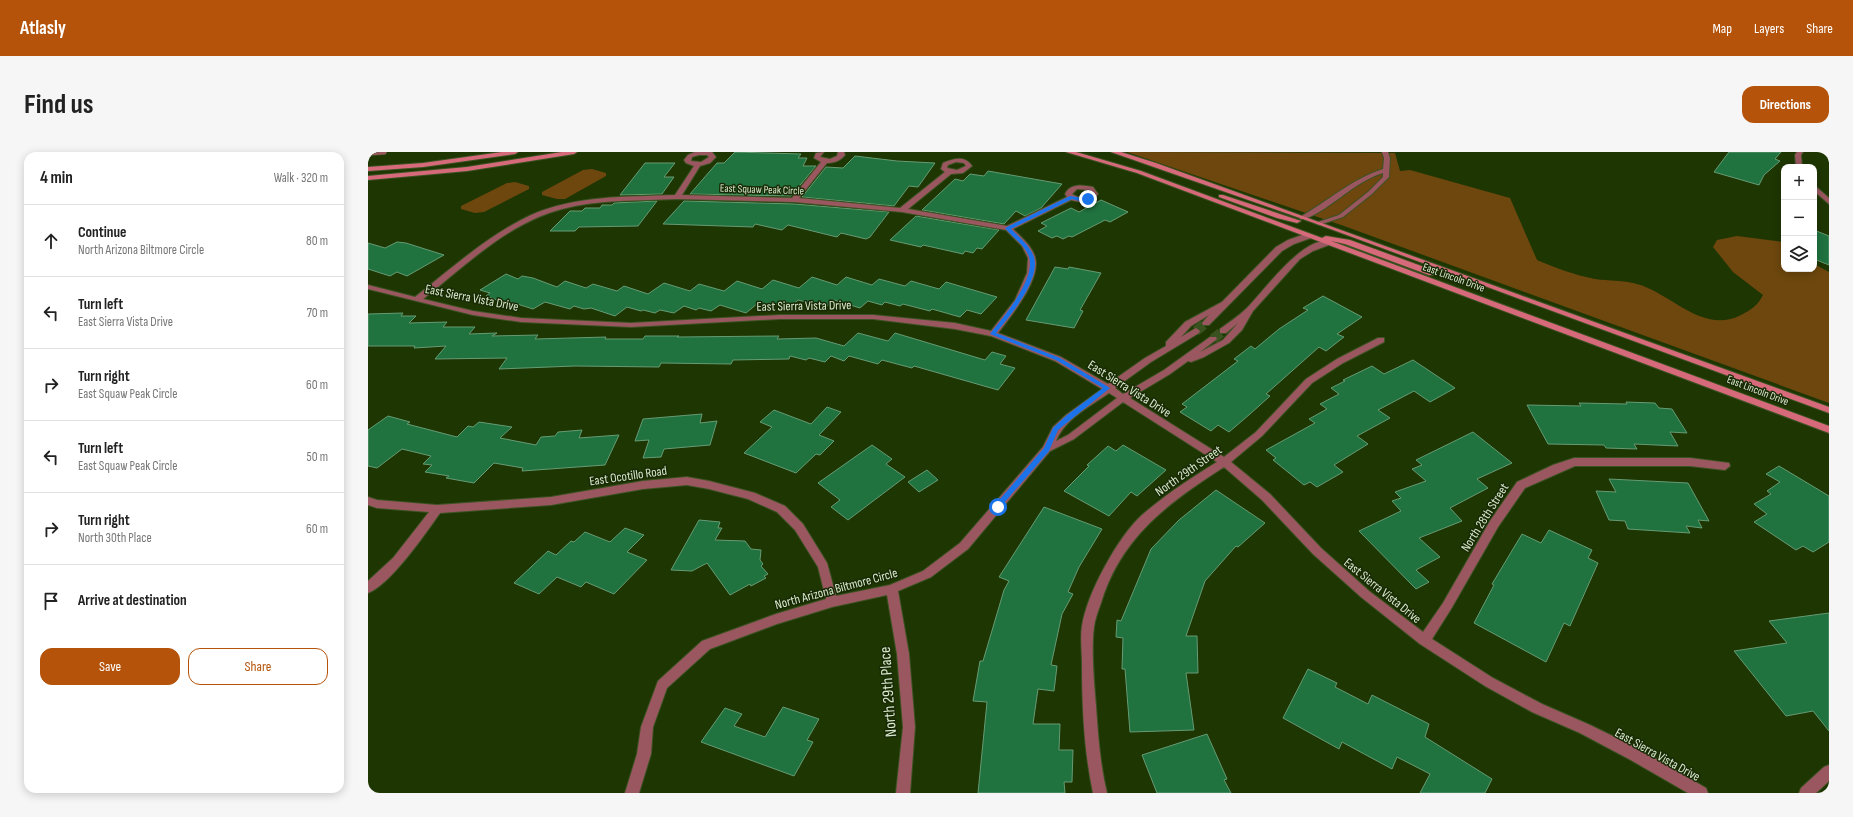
<!DOCTYPE html>
<meta charset="utf-8">
<style>
:root{--surface:#fff;--page:#f6f6f6;--text:#222;--muted:#767676;--line:#e0e0e0;--accent:#b45309}
body{margin:0;font-family:"Sofia Sans Condensed",sans-serif;background:var(--page);color:var(--text)}
.controls{position:absolute;right:12px;top:12px;display:grid;overflow:hidden;border-radius:8px;box-shadow:0 2px 10px #0003}
.controls button{width:36px;height:36px;display:grid;place-items:center;padding:0;border:0;border-bottom:1px solid var(--line);background:var(--surface);color:var(--text);font:20px sans-serif}
.stop{position:absolute;width:12px;height:12px;margin:-9px;border:3px solid #1a73e8;border-radius:50%;background:#fff}
.stop.end{background:#1a73e8;border-color:#fff;box-shadow:0 1px 4px #0008}
.list{margin:0;padding:0;list-style:none}
h2{display:flex;justify-content:space-between;align-items:center;height:52px;margin:0;padding:0 16px;font-size:17px}
h2 small{font-size:13px;font-weight:400;color:var(--muted)}
.list li{display:grid;grid-template-columns:26px 1fr auto;gap:12px;align-items:center;box-sizing:border-box;height:72px;padding:0 16px;border-top:1px solid var(--line)}
.list b{display:block;font-size:15px;white-space:nowrap}
.list p{margin:0;font-size:13px;white-space:nowrap;color:var(--muted)}
.list em{font-size:13px;font-style:normal;color:var(--muted)}
.actions{display:flex;gap:8px;padding:12px 16px}
.actions a{flex:1;padding:9px 0;border:1px solid var(--accent);border-radius:12px;text-align:center;font-size:14px;color:var(--accent)}
.actions .main{background:var(--accent);color:#fff}
.icon{flex:none;width:22px;height:22px;fill:none;stroke:currentColor;stroke-width:2;stroke-linecap:round;stroke-linejoin:round}
.map{position:relative;flex:none;width:1461px;height:641px;overflow:hidden;border-radius:12px}
header{display:flex;align-items:center;gap:24px;box-sizing:border-box;height:56px;padding:0 20px;background:var(--accent);color:#fff}
header strong{font-size:19px}
nav{display:flex;gap:22px;margin-inline-start:auto;font-size:14px}
.intro{display:flex;align-items:center;justify-content:space-between;box-sizing:border-box;height:96px;padding:0 24px}
h1{margin:0;font-size:28px}
.button{padding:10px 18px;border-radius:12px;background:var(--accent);color:#fff;font-size:14px;font-weight:700}
main{display:flex;gap:24px;padding:0 24px}
aside{flex:1;background:var(--surface);border-radius:12px;box-shadow:0 2px 10px #0003}
.map>svg:first-child{display:block}
.green{fill:#6d470d}
.building{fill:#20723f;stroke:#669b74}
.lines{fill:none;stroke-linecap:round;stroke-linejoin:round}
.street-tunnel{stroke:#3a5120;stroke-width:10;stroke-dasharray:10 4.5;stroke-linecap:butt}
.lane-casing{stroke:#3c5222;stroke-width:6}
.street-casing{stroke:#3c5222;stroke-width:2}
.secondary-casing{stroke:#3c5222;stroke-width:2}
.lane{stroke:#9a5760;stroke-width:5}
.street{fill:#9a5760;fill-rule:evenodd}
.secondary{fill:#d66a7b;fill-rule:evenodd}
.route{fill:#1a73e8}
.labels{text-anchor:middle;stroke-width:3;stroke-linejoin:round;paint-order:stroke}
.far-street-label{font-size:11px;fill:#d8e8cd;stroke:#182a05}
.street-label{font-size:13px;fill:#d8e8cd;stroke:#182a05}
.near-street-label{font-size:16px;fill:#d8e8cd;stroke:#182a05}
</style>
<header>
<strong>Atlasly</strong>
<nav><a>Map</a><a>Layers</a><a>Share</a></nav>
</header>
<div class="intro"><h1>Find us</h1><a class="button">Directions</a></div>
<main>
<aside>
<h2>4 min<small>Walk · 320 m</small></h2>
<ul class="list">
<li><svg class="icon" aria-label="ahead" viewBox="0 0 24 24"><path d="M12 20V5M6 11l6-6 6 6"/></svg><div><b>Continue</b><p>North Arizona Biltmore Circle</p></div><em>80 m</em></li>
<li><svg class="icon" aria-label="left" viewBox="0 0 24 24"><path d="M17 20v-9H6M10 6l-5 5 5 5"/></svg><div><b>Turn left</b><p>East Sierra Vista Drive</p></div><em>70 m</em></li>
<li><svg class="icon" aria-label="right" viewBox="0 0 24 24"><path d="M7 20v-9h11M14 6l5 5-5 5"/></svg><div><b>Turn right</b><p>East Squaw Peak Circle</p></div><em>60 m</em></li>
<li><svg class="icon" aria-label="left" viewBox="0 0 24 24"><path d="M17 20v-9H6M10 6l-5 5 5 5"/></svg><div><b>Turn left</b><p>East Squaw Peak Circle</p></div><em>50 m</em></li>
<li><svg class="icon" aria-label="right" viewBox="0 0 24 24"><path d="M7 20v-9h11M14 6l5 5-5 5"/></svg><div><b>Turn right</b><p>North 30th Place</p></div><em>60 m</em></li>
<li><svg class="icon" aria-label="arrive" viewBox="0 0 24 24"><path d="M6 21V4h12l-3 4 3 4H6"/></svg><div><b>Arrive at destination</b></div></li>
</ul>
<div class="actions"><a class="main">Save</a><a>Share</a></div>
</aside>
<div class="map">
<svg width="1461" height="641" viewBox="0 0 1461 641">
<rect width="100%" height="100%" fill="#1e3602"/>
<path class="green" d="M759,0L1027,1L1032,19L1042,18L1142,46L1169,108C1188,116 1206,123 1227,127C1241,129 1255,128 1269,132C1303,141 1335,183 1373,163C1383,158 1390,153 1395,143L1365,120L1345,95L1349,88L1369,84L1415,90L1416,117H1446V112L1461,120V251L976,74Z
M224,17L238,21V24L197,47H189L174,43V40L215,18Z
M147,30L161,34V37L116,60L107,61L93,57V54L139,31Z"/>
<path class="building" d="M367,0L433,2L430,6H439L435,14H448L423,44L322,42L349,11H356Z
M1361,0H1413L1407,7L1412,9L1396,23L1391,33L1346,20Z
M487,4L529,9L567,11L550,35L541,34L526,54L434,45L458,15L475,16Z
M277,11H307L296,25H306L294,42L252,43Z
M620,19L694,32L673,56L657,64L648,59L636,72L554,58L587,27L595,29L602,22L616,24Z
M733,48L760,60L742,70L737,68L704,85L701,84L695,87L689,84L684,86L670,79L679,74L673,71L703,56L711,60Z
M289,49L270,74L211,75L207,79H182L202,59H214L217,56H232L234,53H244L246,51Z
M316,49L426,52L521,60L502,85L498,87L473,81L469,85L420,73L414,78L387,72L385,75L295,72Z
M548,64L631,78L614,97L609,96L605,101L597,99L595,102L555,93L553,95L522,88Z
M1446,78L1461,84V113L1446,107Z
M29,90L38,91L76,103L39,124L29,120L22,124L0,117V91L17,96Z
M687,115L700,117L701,115L733,121L712,158L715,159L706,176L658,168Z
M138,122L150,127L154,124L165,126L189,135L197,129L218,136L225,132L249,139L256,134L280,142L296,131L322,139L331,132L356,139L369,129L394,137L405,128L431,136L444,125L469,133L478,125L504,133L511,127L537,134L543,129L571,137L578,130L629,145L613,162L599,158L592,165L564,157L562,159L535,152L532,154L517,150L514,153L500,149L492,156L466,148L458,155L430,148L421,156L407,152L403,155L390,151L378,161L352,153L343,159L331,156L328,158L316,154L306,161L292,158L287,161L275,158L273,159L259,155L247,164L223,156L216,157L206,154L202,157L177,150L165,157L143,150L140,152L118,144L122,141L112,138Z
M955,144L994,165L969,182L976,185L958,199L951,195L898,242L902,244L882,262L861,280L850,273L843,279L812,260L819,255L814,252L870,209L866,207L883,194L887,197L911,177L940,158L935,156Z
M35,161L33,164H48L41,171L79,170L75,175H107L101,182L129,181L124,184L170,183L167,187L238,185L237,187H275L277,184H311L309,185L411,184L409,187L448,186L476,194L490,181L520,189L527,181L617,208L624,200L638,204L632,212L647,216L630,238L546,214L544,216L514,208L510,212L481,204L476,209L463,204L457,210L441,206L438,208L422,204L421,207L365,208L363,212L293,211L291,215L207,214L131,217L139,206L67,207L78,194L46,196L47,194H0V162Z
M1045,208L1087,236L1062,250L1046,239L1010,258L1022,266L989,284L1000,292L966,313L975,320L949,335L942,330L936,333L905,308L908,306L898,298L947,271L941,267L959,257L952,252L971,242L963,236L977,229L975,228L1004,214L1016,222Z
M1258,250L1287,251L1291,256L1304,257L1319,281L1302,280L1310,294L1266,292L1269,297L1238,296L1236,293L1180,292L1159,253L1213,254L1211,251L1259,252Z
M459,255L473,260L451,283L466,289L452,303L448,302L428,321L376,301L404,275L392,270L406,258L443,272Z
M334,262L332,271L349,269L342,293L296,297L293,305L275,306L281,288L267,289L275,267Z
M20,264L42,270L39,272L89,285L100,274L105,275L111,270L144,275L132,286L168,293L173,285L187,284L190,280L214,278L211,286L251,283L237,313L154,319L155,316L126,311L106,331L78,326L81,324L57,320L64,313L55,312L63,304L34,297L9,316L0,314V278Z
M1105,280L1144,311L1109,327L1120,336L1082,356L1094,369L1051,386L1072,405L1048,418L1061,430L1048,437L991,379L1033,359L1024,349L1033,346L1027,340L1058,329L1044,317L1054,313L1048,308Z
M504,293L524,307L518,312L537,325L480,368L463,355L472,348L450,331Z
M755,293L798,318L769,344L763,340L741,364L696,339L721,314L719,313L740,294L748,299Z
M1411,314L1461,344V390L1445,400L1435,394L1428,398L1386,370L1399,362L1386,352L1403,342L1399,339L1412,330L1398,322Z
M559,318L570,328L551,340L540,330Z
M1241,327L1320,331L1341,369L1330,368L1334,376L1318,374L1322,381L1260,377L1257,369L1241,368L1228,339L1248,340Z
M848,338L897,371L870,395L868,394L837,429L818,484H829L830,521H818L826,578L762,580L757,517H754L755,486L748,485L749,468L753,469L783,397L811,368Z
M676,355L734,377L711,415L700,440L705,442L694,462L683,513L689,514L686,539L670,537L665,572H692L691,598H705L704,630H696L697,641H610L619,550L605,549L612,509H615L636,438L641,429L631,425Z
M331,368L352,370L350,376H354L347,388L377,389L383,397L393,398L392,408L395,412L393,414L400,422L396,424L398,426L383,434L382,432L362,443L339,411L324,419L303,418Z
M257,376L276,383L259,400L279,408L246,442L218,430L213,435L189,425L171,442L146,431L180,399L188,403L203,389L206,390L217,380L242,390Z
M1181,378L1224,398L1220,406L1230,411L1202,474L1196,471L1178,510L1106,471L1126,433L1124,432L1154,382L1173,391Z
M1461,461V579L1445,559L1418,564L1366,499L1419,491L1401,469Z
M940,517L969,531L967,535L1000,552L1004,543L1061,572L1057,585L1124,627L1117,641H1052L1062,622L1029,605L1024,617L974,590L971,597L915,566Z
M415,555L451,567L439,588L445,590L426,624L333,590L357,556L374,562L366,574L397,585Z
M839,582L859,627L856,628L863,641H789L774,603Z"/>
<g class="lines">
<path class="street-tunnel" d="M828,179L838,171
M845,187L855,179"/>
<defs>
<path id="lane" d="M0,1L16,0"/>
<path id="street" d="M327,0H344L348,5L342,11L332,14L314,43L424,46L453,10L446,6L448,1L456,0L452,5L462,7L469,4L470,0H476L477,3C472,9 466,11 459,11L431,46L532,56L577,20L573,17L575,11C586,7 596,3 604,14L595,21L583,22L540,57L639,74L699,45L697,42C702,31 715,33 725,35L730,42C723,51 714,51 703,48L645,77C653,85 664,94 667,105C674,127 642,165 630,181L693,205L740,232L777,206L798,194V190L817,170L854,150L908,95L920,88L937,82H943V86L926,92L914,99L841,173H835L834,171L841,163L823,174L813,185L828,176L832,179L831,181L783,210L747,236L755,242L796,218L842,185H848L849,187L832,200L855,188L870,171L858,181H852V177C861,170 871,164 879,156C896,139 934,85 961,89V93L945,99L932,107L885,159L874,178L861,191L836,205L823,210L820,209L802,222L762,246L856,305L888,280L938,227L969,207L1010,186H1016V190L975,211L944,231L894,284L863,310L902,342L953,396L1001,439L1055,480L1075,451L1122,369L1149,330L1185,313L1206,306H1322L1361,311L1362,314L1357,318L1322,314H1207L1157,336L1130,375L1083,457L1064,487L1125,526L1174,552L1222,573L1271,597L1338,636L1340,641H1320L1261,607L1212,581L1164,560L1117,534L1052,492L993,445L945,402L894,348L856,315C800,351 753,385 733,451C730,459 727,467 726,475C723,498 726,530 728,554C730,583 732,612 739,641H725C716,599 714,554 714,511C714,499 712,486 714,474C719,441 750,385 774,363C797,343 823,326 849,310L755,250L706,287L682,299L600,397L563,425L530,439L541,502L547,575L542,641H528L535,575L529,502L519,443L464,455L409,472L342,497L299,536L285,575L283,602L271,641H257L269,602L273,575L290,529L334,489L408,462L458,447L450,415L427,378L409,360L380,347L341,337L319,333L275,337L183,353L72,361C58,381 22,433 0,441V429L25,406L61,360L9,356L0,353V345L9,348L69,353L183,345L275,329L319,325L341,329L387,341L417,354L435,372L459,411L468,444L522,433L555,419L592,391L675,295L685,275L698,263L734,237L687,209L623,184L587,177L505,167H412L263,175L153,170L105,163L0,137V133L47,145C83,117 119,84 161,64C205,43 259,45 307,43L326,14L318,11L316,8L320,3ZM331,3H339L341,5L333,10L323,9L324,5ZM588,10L596,11L598,14L589,18L579,16L580,13ZM709,37L721,38L723,42C717,47 710,46 704,42ZM309,47L426,50L534,60L638,78L654,94L660,106L659,121L647,148L623,179L587,171L505,163H412L263,171L153,166L105,159L55,147C98,113 140,71 194,57C231,47 271,49 309,47ZM741,241L749,246L700,283L688,289C697,267 722,254 741,241Z
M1014,0H1020L1022,6L1021,25L1004,42L975,65L951,73L947,71L971,63L1000,40L1015,25V21C1005,24 996,29 987,35C976,42 944,69 932,67V65C960,49 984,27 1015,17L1016,6Z
M1429,0H1435L1433,3L1434,15H1428L1427,3Z
M1446,33L1461,46V52L1446,39Z
M1461,613V629L1448,641H1431L1433,636L1456,615Z"/>
<path id="secondary" d="M134,0H150L147,2L55,15L0,19V15L55,11Z
M194,0H209L206,2L99,19L0,28V24L99,15Z
M698,0H708L773,19L954,86L958,84L982,88L1067,119V123H1061L977,92L963,89L1461,274V281L769,21Z
M743,0H753L788,11L1461,255V261L949,72Z
M851,43H855L933,69L929,71L909,66L851,45Z"/>
</defs>
<use href="#lane" class="lane-casing"/>
<use href="#street" class="street-casing"/>
<use href="#secondary" class="secondary-casing"/>
<use href="#lane" class="lane"/>
<use href="#street" class="street"/>
<use href="#secondary" class="secondary"/>
</g>
<path class="route" d="M702,44L722,47L711,49L704,47L643,77C651,85 662,94 666,105C673,128 641,165 628,181L692,206L742,236L690,278L681,299L630,358L627,357V353L676,296L685,276L699,263L735,236L688,208L622,182C635,165 668,128 661,105C657,93 645,86 637,76Z"/>
<g class="labels">
<g class="far-street-label">
<text transform="translate(394 37) rotate(2)" y="4">East Squaw Peak Circle</text>
<text transform="translate(1086 125) rotate(20)" y="4">East Lincoln Drive</text>
<text transform="translate(1390 238) rotate(21)" y="4">East Lincoln Drive</text>
</g>
<g class="street-label">
<text transform="translate(104 145) rotate(11)" y="5">East Sierra Vista Drive</text>
<text transform="translate(436 153) rotate(-1)" y="5">East Sierra Vista Drive</text>
<text transform="translate(762 236) rotate(32)" y="5">East Sierra Vista Drive</text>
<text transform="translate(820 318) rotate(-35)" y="5">North 29th Street</text>
<text transform="translate(260 323) rotate(-8)" y="5">East Ocotillo Road</text>
<text transform="translate(1116 365) rotate(-58)" y="5">North 28th Street</text>
<text transform="translate(468 436) rotate(-15)" y="5">North Arizona Biltmore Circle</text>
<text transform="translate(1015 438) rotate(39)" y="5">East Sierra Vista Drive</text>
<text transform="translate(1290 602) rotate(29)" y="5">East Sierra Vista Drive</text>
</g>
<g class="near-street-label">
<text transform="translate(519 540) rotate(-94)" y="6">North 29th Place</text>
</g>
</g>
</svg>
<div class="controls">
<button>+</button>
<button>−</button>
<button><svg class="icon" aria-label="layers" viewBox="0 0 24 24"><path d="M12 4l9 5-9 5-9-5zM3 14l9 5 9-5"/></svg></button>
</div>
<div class="stop" style="left:630px;top:355px"></div>
<div class="stop end" style="left:720px;top:47px"></div>
</div>
</main>
